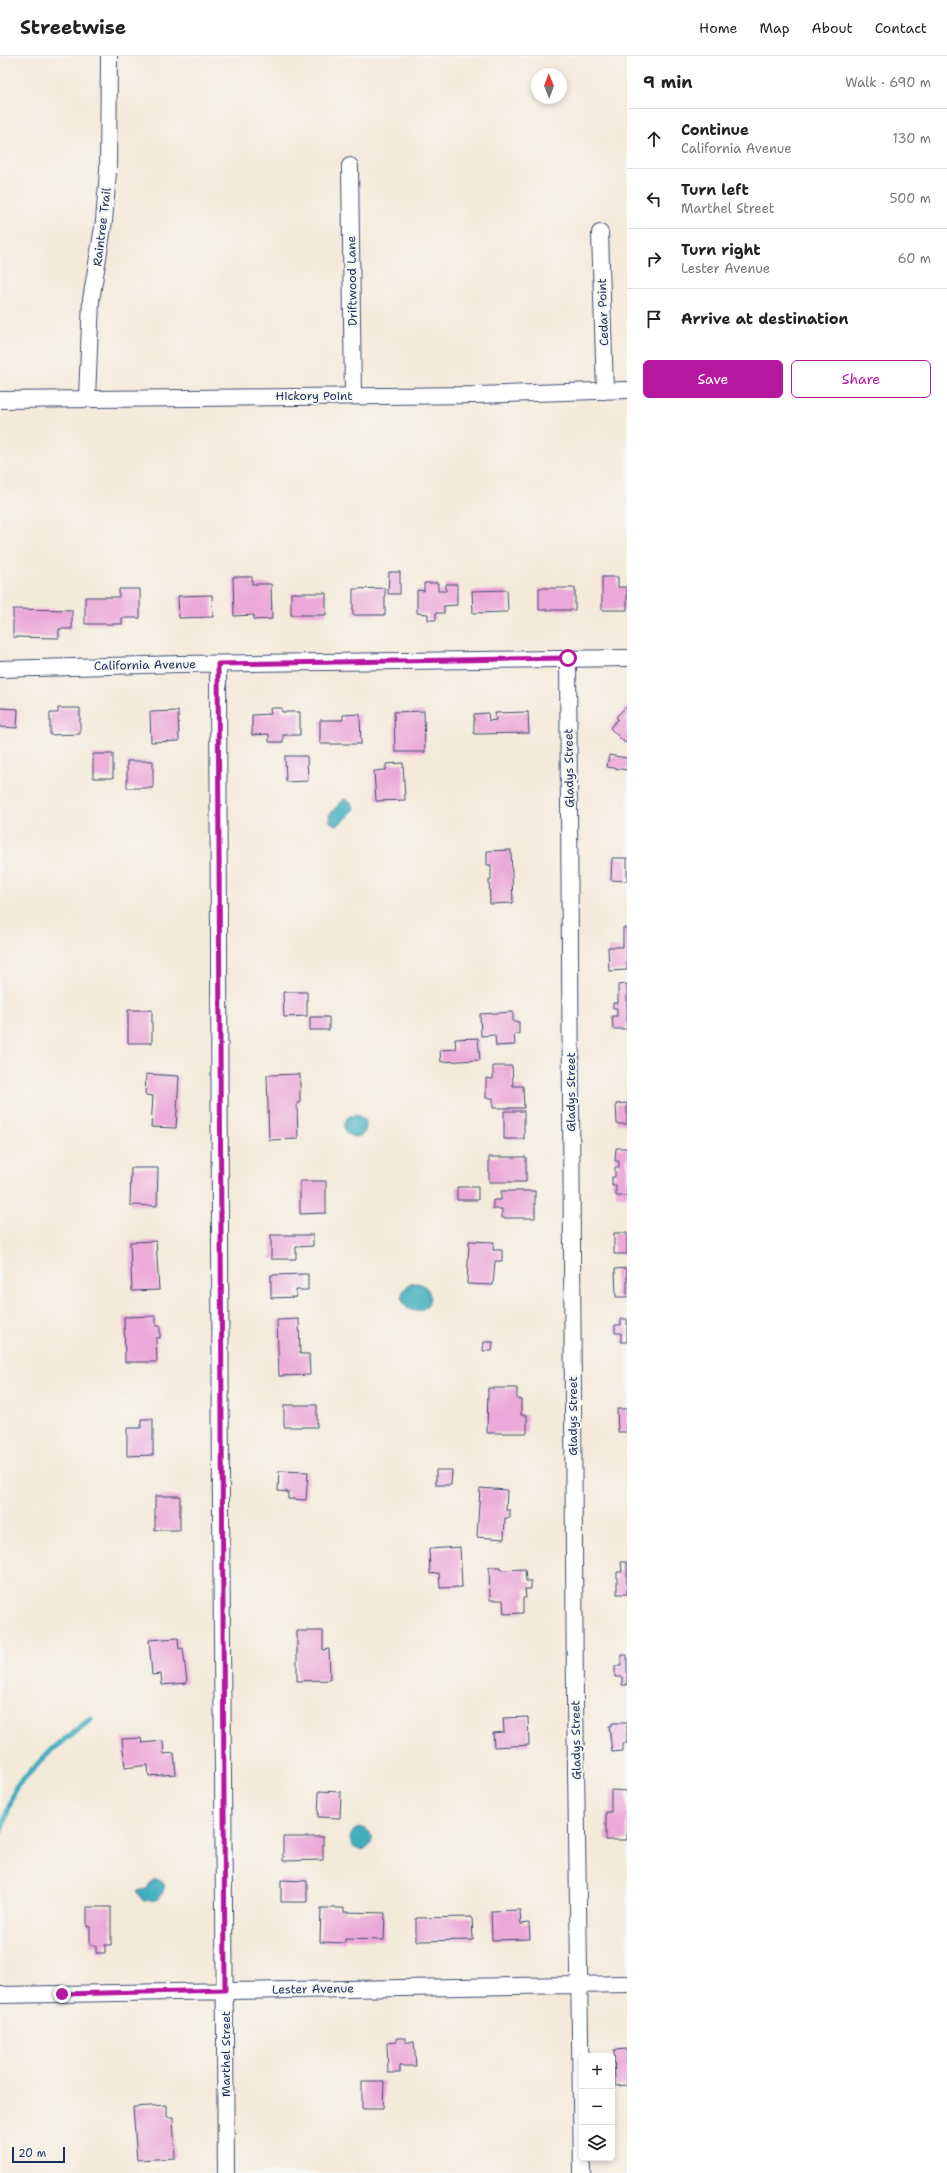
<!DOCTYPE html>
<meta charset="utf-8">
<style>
:root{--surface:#fff;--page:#f6f6f6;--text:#222;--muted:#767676;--line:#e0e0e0;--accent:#b5179e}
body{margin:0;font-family:"Shantell Sans",sans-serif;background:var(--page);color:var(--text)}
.controls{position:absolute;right:12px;bottom:12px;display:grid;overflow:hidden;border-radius:6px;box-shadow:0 2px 6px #0003}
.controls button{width:36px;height:36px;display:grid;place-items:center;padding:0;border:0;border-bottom:1px solid var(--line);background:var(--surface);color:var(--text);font:20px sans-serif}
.compass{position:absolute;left:531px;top:12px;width:36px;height:36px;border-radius:50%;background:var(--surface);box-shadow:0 2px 6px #0003;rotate:359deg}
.scale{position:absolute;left:12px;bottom:10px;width:53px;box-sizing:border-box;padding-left:4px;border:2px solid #1b2f5e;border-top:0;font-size:11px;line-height:14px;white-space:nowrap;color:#1b2f5e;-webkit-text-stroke:3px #f6f6f2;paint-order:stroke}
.stop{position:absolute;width:12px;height:12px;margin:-9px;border:3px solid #b5179e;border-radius:50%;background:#fff}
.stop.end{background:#b5179e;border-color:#fff;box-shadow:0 1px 4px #0008}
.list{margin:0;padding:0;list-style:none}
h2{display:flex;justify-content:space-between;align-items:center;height:52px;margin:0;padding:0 16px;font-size:17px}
h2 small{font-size:13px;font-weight:400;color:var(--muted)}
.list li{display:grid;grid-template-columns:26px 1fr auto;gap:12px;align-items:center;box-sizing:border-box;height:60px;padding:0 16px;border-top:1px solid var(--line)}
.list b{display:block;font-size:15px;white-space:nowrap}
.list p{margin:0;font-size:13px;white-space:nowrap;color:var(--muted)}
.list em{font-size:13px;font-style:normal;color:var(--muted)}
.actions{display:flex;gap:8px;padding:12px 16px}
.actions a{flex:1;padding:9px 0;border:1px solid var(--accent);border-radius:6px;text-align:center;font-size:14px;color:var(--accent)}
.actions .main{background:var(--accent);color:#fff}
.icon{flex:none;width:22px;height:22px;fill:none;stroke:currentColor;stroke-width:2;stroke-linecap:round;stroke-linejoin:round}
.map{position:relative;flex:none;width:627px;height:2117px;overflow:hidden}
header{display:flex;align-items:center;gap:24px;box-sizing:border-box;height:56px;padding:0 20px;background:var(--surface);border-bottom:1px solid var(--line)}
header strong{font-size:19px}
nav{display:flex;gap:22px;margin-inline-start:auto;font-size:14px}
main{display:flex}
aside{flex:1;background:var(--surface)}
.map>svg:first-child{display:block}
.water{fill:#40aebd;stroke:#2e6e8e}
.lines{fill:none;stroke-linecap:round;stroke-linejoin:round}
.stream{stroke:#40aebd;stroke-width:5.5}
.building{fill:#eca8d8}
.street-casing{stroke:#3c4b71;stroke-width:18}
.street{stroke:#fff;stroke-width:16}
.route{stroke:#b5179e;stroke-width:5}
.labels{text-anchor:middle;stroke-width:4;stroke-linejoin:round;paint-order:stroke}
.street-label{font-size:12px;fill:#1b2f5e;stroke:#f6f6f2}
</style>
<header>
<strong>Streetwise</strong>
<nav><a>Home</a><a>Map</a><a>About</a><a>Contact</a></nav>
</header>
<main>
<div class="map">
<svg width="627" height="2117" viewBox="0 0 627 2117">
<rect width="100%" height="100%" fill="#f6f6f2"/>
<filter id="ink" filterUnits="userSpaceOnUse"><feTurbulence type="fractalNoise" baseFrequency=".025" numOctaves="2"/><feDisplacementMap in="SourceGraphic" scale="8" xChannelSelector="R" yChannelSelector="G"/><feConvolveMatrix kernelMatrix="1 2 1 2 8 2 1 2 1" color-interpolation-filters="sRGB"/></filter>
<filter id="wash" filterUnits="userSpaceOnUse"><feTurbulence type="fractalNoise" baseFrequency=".012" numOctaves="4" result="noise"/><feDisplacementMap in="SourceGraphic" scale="16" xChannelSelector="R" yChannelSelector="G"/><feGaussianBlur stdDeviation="0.9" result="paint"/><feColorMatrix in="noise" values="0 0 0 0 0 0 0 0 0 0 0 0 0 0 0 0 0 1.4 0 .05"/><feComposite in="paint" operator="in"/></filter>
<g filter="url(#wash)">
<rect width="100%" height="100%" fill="#f4eada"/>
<path class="water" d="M344,743L351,746L354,752C350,759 343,768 335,769L330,766L329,759Z
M344 1070a11 11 0 1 1 22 0a11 11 0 1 1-22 0Z
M402 1241a14 14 0 1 1 28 0a14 14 0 1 1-28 0Z
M350 1783a11 11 0 1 1 22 0a11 11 0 1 1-22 0Z
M153,1824H160L165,1829L163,1836L157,1844L143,1845L137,1836L139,1834L147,1833Z"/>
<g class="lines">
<path class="stream" d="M0,1777L16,1731L51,1694L91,1663"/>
</g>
<g id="blocks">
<path class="building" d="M389,516H400V538H388Z
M233,521H252V528H271L272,563L254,564V559L234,560Z
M602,521H618V531H627V554H602Z
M424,527H438V535H446V528H457V549L444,550V557H436V564H428V558L417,557V534L424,535Z
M385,532V559H353V533Z
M539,532H575V554H539Z
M119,533H140V562H122V568H85V541H119Z
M507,534L508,556L473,557L472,535Z
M291,537H326V559H291Z
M212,539L213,561L179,562L178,540Z
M13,553L72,554V573H59V582L13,581Z
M627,650V685L625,687L610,672L618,663L616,661Z
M0,652L18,653L17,672L0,671Z
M58,652H80V678L50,679V657H58Z
M270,652H282V656H300V679H283V686H269V678L252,679V659L271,658Z
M178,655L179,685L151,686L150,656Z
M424,655L425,696H395L394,656Z
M528,656L529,677L474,678V658L488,657L489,665L496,664L495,657Z
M360,658L361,688H320V664H343V659Z
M93,698H113V722H93Z
M609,699L627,702V714L607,711Z
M285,700H307L308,725L286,726Z
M127,705H153V732H127Z
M403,707L405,744L376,745L374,715L386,714V708Z
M511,794L513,847L490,848L489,824H491V809H487V795Z
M612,802H627V825L611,824Z
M623,872H627V914L609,915L608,891H623Z
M627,928V973H613L612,960H617V952H613V947H618V929Z
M283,936H307V960L284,961Z
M128,954H152V987H128Z
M513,956V966H519V978H514L515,989L496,990L495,979L481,980L480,958Z
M310,961H329V974H310Z
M478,982L480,1004L441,1006L440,994L456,993L455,983Z
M493,1010H512L513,1030H523L524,1052H493V1042H486V1022L493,1023Z
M146,1018L179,1020L176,1072L151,1071L153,1040L145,1039Z
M300,1018V1047H297L298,1083L269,1084L267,1019Z
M627,1047V1068H617L616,1048Z
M504,1055H524V1083H504Z
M616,1092H627V1140H616V1130H612V1121H615V1111H619V1105H615Z
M489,1101H526V1126H489Z
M131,1112H158L157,1150L130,1149Z
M300,1125H326V1157L300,1158Z
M457,1131H478V1144H457Z
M501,1135H535V1162H502V1153H493V1144H501Z
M614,1177H627V1198H614Z
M271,1179H313V1190L296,1191V1203H271Z
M156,1185L159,1234L132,1235L130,1186Z
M469,1185L494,1186L493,1194H502V1205H495L493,1229L467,1228Z
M627,1212V1241H616L615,1213Z
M308,1218V1234H296V1241L271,1242V1219Z
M156,1260V1270H160V1282H156L157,1306H125L124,1261Z
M299,1263L300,1298H309L310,1319L279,1320L277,1264Z
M621,1263H627V1286H621V1277H615V1269H621Z
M484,1286H493L492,1295H483Z
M488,1332H517V1343H521V1359H527V1377H487Z
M284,1349H317V1371H284Z
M617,1353H627V1376H618Z
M141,1363H153V1399L127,1400V1372H141Z
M436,1414H452L451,1429H436Z
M279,1415L308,1416L306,1444L288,1443V1436L278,1435Z
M480,1432L507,1434L506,1454H510V1462H505L504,1483L477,1481Z
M155,1440H180V1474H155Z
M460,1491L462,1531L440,1532L439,1517L430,1518L429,1493Z
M621,1506H627V1538H617V1516H622Z
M489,1511H501V1514L525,1513L526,1525H531V1533H525L526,1542H523V1557L504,1558L503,1544H490Z
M297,1575H323V1594L329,1593L330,1624L297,1625Z
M178,1582L179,1593L183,1592L187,1627L162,1629L161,1618L152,1619L149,1584Z
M621,1599H627V1629H622V1621H615V1610H621Z
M528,1661L529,1689L494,1691L493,1677L504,1676L503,1662Z
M612,1667H627V1687H623V1695L612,1696L609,1670H612Z
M141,1682L142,1687L163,1685L164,1698L174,1697L176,1718L149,1720L148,1709L125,1712L122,1683Z
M611,1734L627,1735V1784H606V1756H611Z
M319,1735L341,1736L340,1762L318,1761Z
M283,1781H323V1804L283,1805Z
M281,1824L307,1825V1846H281Z
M87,1851H111V1889H105V1897H96V1889H90V1870H87Z
M321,1852H344V1856L385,1857L384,1884L345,1883V1887L320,1886Z
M520,1854L521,1868L529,1867L530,1883L492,1884L491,1855Z
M472,1861L473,1884L416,1885V1862Z
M397,1982H405V1986H414L416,2010H400V2017H388L387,1987L397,1986Z
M627,1993V2029L615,2030L614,1994Z
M362,2025H384L383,2053H362Z
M167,2049V2061H173L175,2102L137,2104L133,2051Z"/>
</g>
</g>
<g filter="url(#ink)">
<use href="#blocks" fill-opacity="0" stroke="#3c4b71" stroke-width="1"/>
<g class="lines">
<defs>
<path id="street" d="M350,110L353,340
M600,177L605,335
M87,342L91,244L104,165L108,116L109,0
M0,344L476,339L627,334
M568,602L575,1644L582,2117
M218,608L221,1454L226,2117
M0,613L180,608L627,602
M0,1939L627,1928"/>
</defs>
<use href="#street" class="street-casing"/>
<use href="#street" class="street"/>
</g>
</g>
<g class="lines" filter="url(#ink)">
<path class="route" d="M62,1938L225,1934L218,608L568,602"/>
</g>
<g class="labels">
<g class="street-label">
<text transform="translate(102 171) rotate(-83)" y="4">Raintree Trail</text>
<text transform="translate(352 225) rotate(-91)" y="4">Driftwood Lane</text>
<text transform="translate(603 256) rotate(-92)" y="4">Cedar Point</text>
<text x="314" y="344">Hickory Point</text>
<text transform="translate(145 609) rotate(-1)" y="4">California Avenue</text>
<text transform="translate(569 712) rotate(-91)" y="4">Gladys Street</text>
<text transform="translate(571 1036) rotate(-90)" y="4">Gladys Street</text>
<text transform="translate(573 1360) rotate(-90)" y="4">Gladys Street</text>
<text transform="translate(576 1684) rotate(-91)" y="4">Gladys Street</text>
<text transform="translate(313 1933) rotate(-1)" y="4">Lester Avenue</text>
<text transform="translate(226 1998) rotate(-90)" y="4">Marthel Street</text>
</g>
</g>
</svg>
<div class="controls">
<button>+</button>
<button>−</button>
<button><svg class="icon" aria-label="layers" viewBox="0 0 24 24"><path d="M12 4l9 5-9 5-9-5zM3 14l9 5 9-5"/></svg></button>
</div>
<svg class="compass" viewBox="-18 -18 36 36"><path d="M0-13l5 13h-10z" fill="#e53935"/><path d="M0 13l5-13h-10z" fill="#767676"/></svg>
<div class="scale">20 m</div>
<div class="stop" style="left:568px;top:602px"></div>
<div class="stop end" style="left:62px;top:1938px"></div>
</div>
<aside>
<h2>9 min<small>Walk · 690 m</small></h2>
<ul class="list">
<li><svg class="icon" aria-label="ahead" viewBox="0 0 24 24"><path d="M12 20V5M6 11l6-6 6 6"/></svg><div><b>Continue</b><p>California Avenue</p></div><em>130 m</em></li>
<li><svg class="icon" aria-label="left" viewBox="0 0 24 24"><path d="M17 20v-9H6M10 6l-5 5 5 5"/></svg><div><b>Turn left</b><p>Marthel Street</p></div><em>500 m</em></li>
<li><svg class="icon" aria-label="right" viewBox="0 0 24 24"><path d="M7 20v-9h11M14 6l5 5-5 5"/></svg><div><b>Turn right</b><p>Lester Avenue</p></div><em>60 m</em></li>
<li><svg class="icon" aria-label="arrive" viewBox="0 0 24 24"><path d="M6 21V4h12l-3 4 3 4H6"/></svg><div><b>Arrive at destination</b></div></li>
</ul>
<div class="actions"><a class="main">Save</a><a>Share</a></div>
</aside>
</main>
